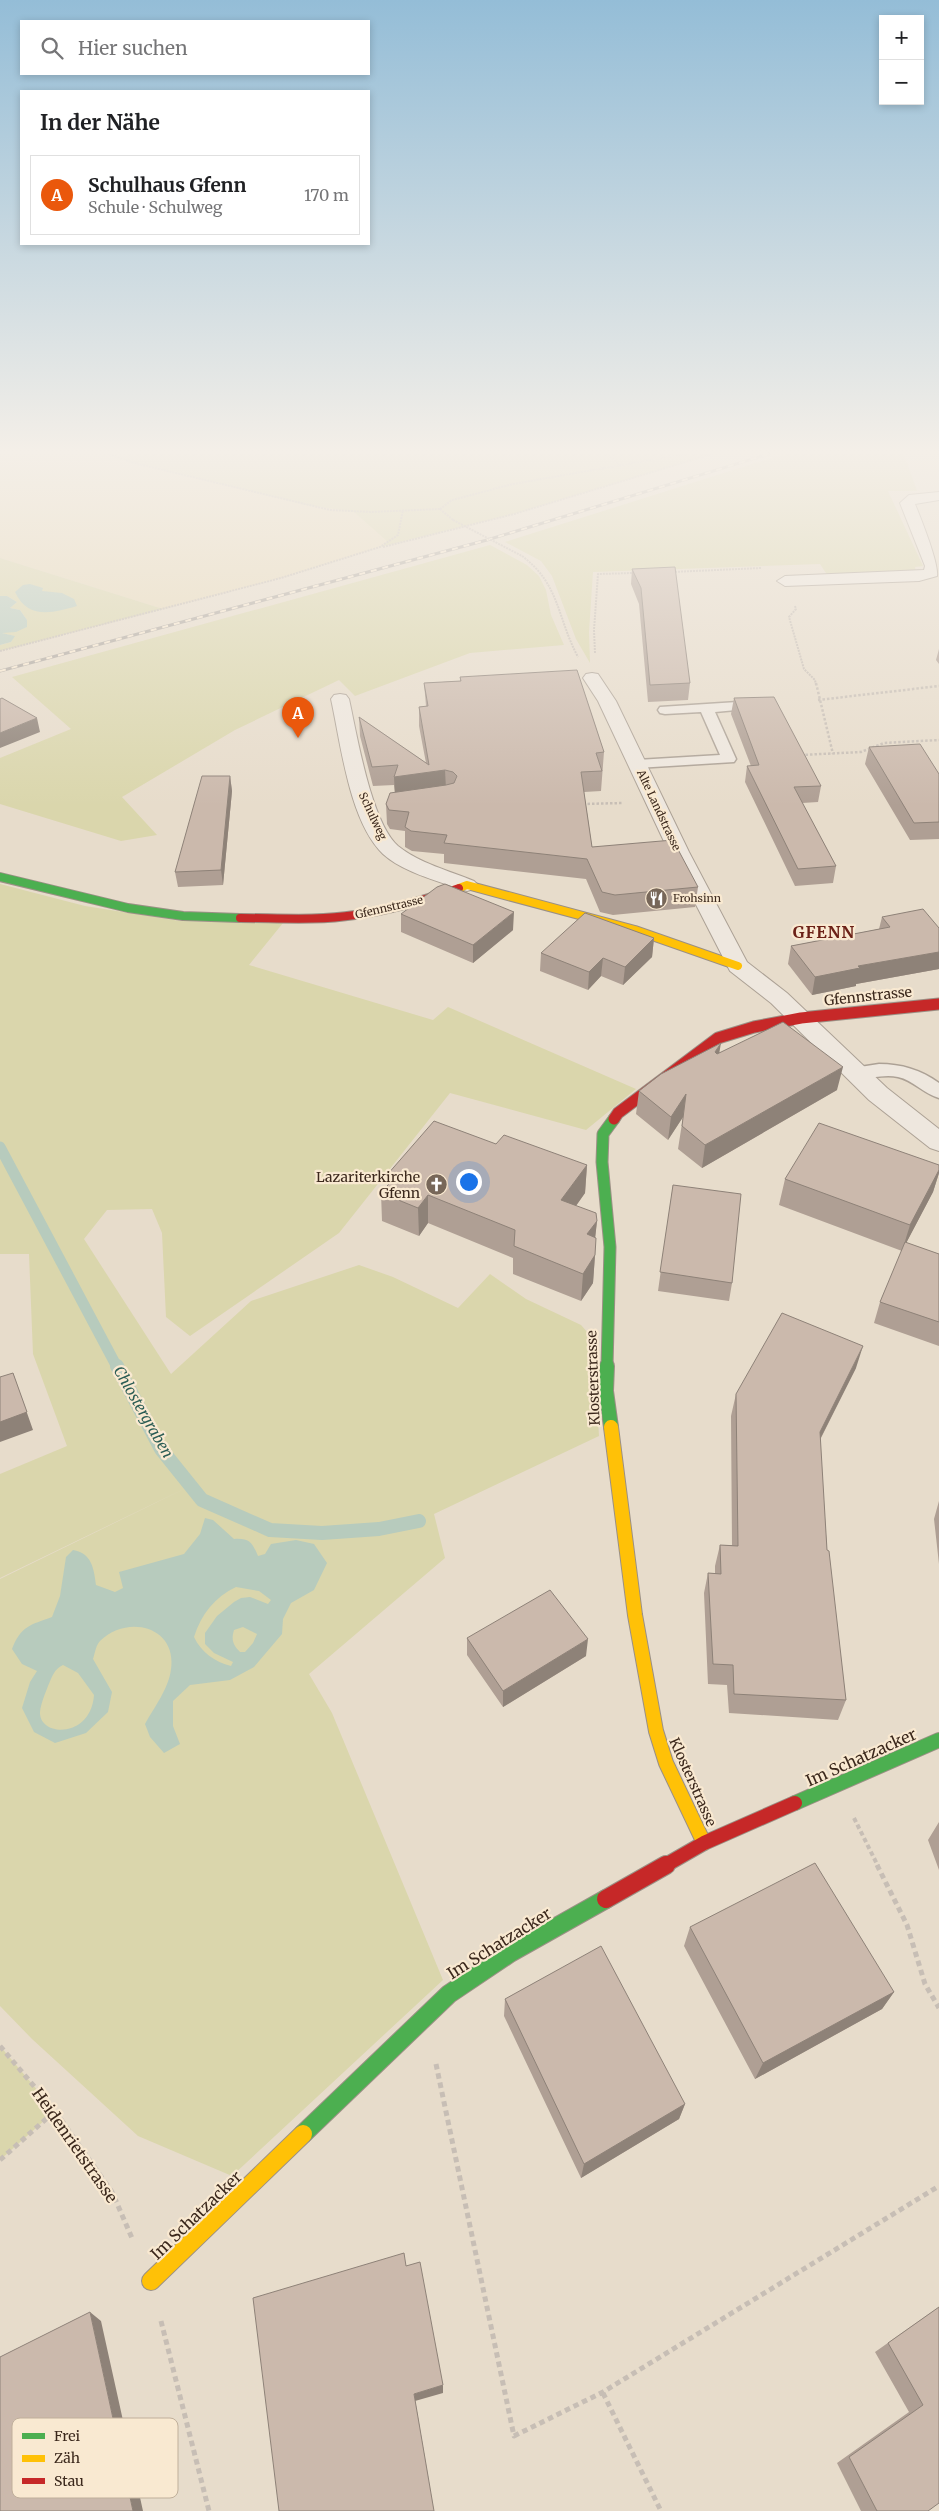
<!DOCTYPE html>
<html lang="de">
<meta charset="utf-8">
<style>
:root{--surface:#fff;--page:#f2f2f2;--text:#202124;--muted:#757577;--line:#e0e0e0;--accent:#ea580c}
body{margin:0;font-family:Merriweather,serif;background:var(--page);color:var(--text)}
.controls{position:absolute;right:15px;top:15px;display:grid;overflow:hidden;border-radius:0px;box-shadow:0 2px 8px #0003}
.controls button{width:45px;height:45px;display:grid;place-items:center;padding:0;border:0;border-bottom:1px solid var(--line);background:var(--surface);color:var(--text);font:25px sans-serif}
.you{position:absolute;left:468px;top:1181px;width:18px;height:18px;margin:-12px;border:4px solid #fff;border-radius:50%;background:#1a73e8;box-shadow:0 0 0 8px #1a73e833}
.badge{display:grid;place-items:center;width:32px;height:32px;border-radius:50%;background:var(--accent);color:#fff;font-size:16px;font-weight:700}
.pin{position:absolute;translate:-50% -41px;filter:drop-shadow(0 1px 2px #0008)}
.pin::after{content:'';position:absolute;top:26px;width:18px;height:15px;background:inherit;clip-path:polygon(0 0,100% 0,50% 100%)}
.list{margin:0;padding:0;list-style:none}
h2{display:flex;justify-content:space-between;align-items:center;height:65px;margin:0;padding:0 20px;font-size:21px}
h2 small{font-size:16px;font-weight:400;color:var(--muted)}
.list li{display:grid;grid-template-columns:32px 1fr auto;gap:15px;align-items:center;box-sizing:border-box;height:80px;margin:0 10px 10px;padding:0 10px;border:1px solid var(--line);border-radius:0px}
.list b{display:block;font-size:19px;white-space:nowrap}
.list p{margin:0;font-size:16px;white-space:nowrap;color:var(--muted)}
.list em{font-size:16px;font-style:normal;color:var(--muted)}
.icon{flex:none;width:28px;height:28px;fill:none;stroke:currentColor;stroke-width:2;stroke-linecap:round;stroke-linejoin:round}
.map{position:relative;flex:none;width:939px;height:2511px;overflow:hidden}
.search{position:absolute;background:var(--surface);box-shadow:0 2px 8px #0003;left:20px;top:20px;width:350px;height:55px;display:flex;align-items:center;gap:12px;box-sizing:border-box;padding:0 18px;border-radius:0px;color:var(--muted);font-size:19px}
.panel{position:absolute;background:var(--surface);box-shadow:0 2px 8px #0003;left:20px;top:90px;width:350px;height:155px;border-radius:0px}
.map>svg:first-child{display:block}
.farmland{fill:#e8daba}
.green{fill:#dad6ac}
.water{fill:#b7cbbd;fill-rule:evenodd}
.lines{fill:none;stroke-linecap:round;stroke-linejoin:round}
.stream-far1{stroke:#b7cbbd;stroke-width:11}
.stream{stroke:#b7cbbd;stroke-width:14}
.lane-casing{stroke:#aca195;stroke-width:3}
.street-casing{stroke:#aca195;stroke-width:2}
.fast-far3-casing{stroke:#9b9085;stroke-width:10}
.fast-far2-casing{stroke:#9b9085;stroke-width:13}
.fast-far1-casing{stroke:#9b9085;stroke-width:16}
.fast-casing{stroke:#9b9085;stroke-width:20}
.slow-far2-casing{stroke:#9b9085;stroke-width:10}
.slow-far1-casing{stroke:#9b9085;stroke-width:16}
.slow-casing{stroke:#9b9085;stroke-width:20}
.jam-far3-casing{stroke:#9b9085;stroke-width:10}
.jam-far2-casing{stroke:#9b9085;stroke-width:13}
.jam-far1-casing{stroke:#9b9085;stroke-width:16}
.jam-casing{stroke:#9b9085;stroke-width:20}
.path-far3{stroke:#c7beb5;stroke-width:2;stroke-dasharray:2 1;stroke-linecap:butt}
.path-far2{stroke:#c7beb5;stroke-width:2.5;stroke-dasharray:2.5 2;stroke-linecap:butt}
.path-far1{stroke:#c7beb5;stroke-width:4;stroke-dasharray:4.5 3;stroke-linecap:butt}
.path{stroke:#c7beb5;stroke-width:5;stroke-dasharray:5.5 4;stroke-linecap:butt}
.lane{fill:#eee7de;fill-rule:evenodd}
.street{fill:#eee7de;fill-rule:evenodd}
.fast-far3{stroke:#4caf50;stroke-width:8}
.fast-far2{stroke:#4caf50;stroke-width:11}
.fast-far1{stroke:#4caf50;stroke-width:14}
.fast{stroke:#4caf50;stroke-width:18}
.slow-far2{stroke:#ffc107;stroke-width:8}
.slow-far1{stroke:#ffc107;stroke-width:14}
.slow{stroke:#ffc107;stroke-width:18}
.jam-far3{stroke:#c62828;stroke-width:8}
.jam-far2{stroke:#c62828;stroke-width:11}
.jam-far1{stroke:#c62828;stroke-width:14}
.jam{stroke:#c62828;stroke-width:18}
.rail-casing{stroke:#ada69e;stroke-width:3}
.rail{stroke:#f9e9d1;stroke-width:2;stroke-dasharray:6;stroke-linecap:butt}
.path-bridge{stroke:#c7beb5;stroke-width:2;stroke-dasharray:2 1;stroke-linecap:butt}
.wall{fill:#af9f94}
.shaded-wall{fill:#8e8278}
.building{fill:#cbb9ac;stroke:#8e8278}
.labels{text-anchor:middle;stroke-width:4.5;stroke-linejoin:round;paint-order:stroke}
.far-street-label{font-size:11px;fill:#3b281c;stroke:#f9e9d1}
.far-poi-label{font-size:11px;fill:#3b281c;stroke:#f9e9d1;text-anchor:start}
.street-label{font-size:14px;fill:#3b281c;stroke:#f9e9d1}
.poi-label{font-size:14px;fill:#3b281c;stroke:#f9e9d1;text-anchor:end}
.water-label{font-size:15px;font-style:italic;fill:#2a5c54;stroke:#f9e9d1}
.far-district-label{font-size:16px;font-weight:bold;letter-spacing:1px;fill:#6c2117;stroke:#f9e9d1}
.near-street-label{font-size:16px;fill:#3b281c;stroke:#f9e9d1}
.key{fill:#f9e9d1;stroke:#c0af9b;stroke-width:1}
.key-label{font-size:14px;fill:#3b281c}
</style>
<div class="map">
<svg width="939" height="2511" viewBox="0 0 939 2511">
<rect width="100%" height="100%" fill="#e7dccb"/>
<path class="farmland" d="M0,454H130L119,459L306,505L354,512L389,542L380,547L281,578L163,609L0,558Z"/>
<path class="green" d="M130,454H681L654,460L685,454H712L514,514L380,547L388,542L354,512L306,505L119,459Z
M784,454H904L917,491H888L923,566L915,567L916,573L828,576L820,564L593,572L589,632L590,663L576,639L552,576L541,561L505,542Z
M490,545L527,565L539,576L546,590L551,615L564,645L470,653L355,696L339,680L235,730L122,797L157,835L121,841L0,804V758L71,729L12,677Z
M0,558L163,609L0,651V645L11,642L14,636L1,633C9,629 16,631 26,627L27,620L20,610L10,608L17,602L7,596H0Z
M0,884L85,906L180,921L283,923L249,965L433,1020L448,1007L636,1089L586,1130L450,1093L339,1233L190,1336L166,1317L162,1233L152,1209L107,1210L84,1239L171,1374L251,1301L359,1265L393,1277L458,1308L490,1274L526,1299L581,1325L588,1333L594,1356L599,1436L434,1514L445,1558L309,1674L332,1713L443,1980L232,2176L138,2136L32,2039L0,2006V1579L190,1486L0,1578V1474L67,1446L33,1354L29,1254H0Z
M0,2046L55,2111L0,2160Z"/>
<path class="water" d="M30,584L43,588L42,591L62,593L74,599L77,606C53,613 28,620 15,592L23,585Z
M0,596H7L17,602L10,608L20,610L27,620V627L16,632L2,633L15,636L11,642L0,645Z
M205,1518L213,1520L234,1539C249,1538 252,1542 258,1556L265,1554L271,1544L296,1540L314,1544L327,1563L314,1590L291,1603L283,1619L282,1634L254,1667L230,1680L190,1685L173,1701V1726L180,1744L164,1753L150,1737L145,1724C154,1708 169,1688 171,1669C177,1626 127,1614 100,1641C96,1645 95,1653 93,1659L112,1692L108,1712L86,1733L55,1743L34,1732L22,1708L30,1682L37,1671L22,1664L12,1649C21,1626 30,1625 52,1617L60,1596L66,1557L73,1550C92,1553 94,1569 96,1585L115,1592L123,1588L119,1572L184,1554L200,1534ZM236,1587L259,1591L271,1600L268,1604L250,1597L241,1598L234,1602L217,1616L205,1633V1644L214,1653L233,1662L231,1666C215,1662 201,1652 194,1637C201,1614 215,1597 236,1587ZM243,1627L257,1634L253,1643L245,1652H240C233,1645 231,1640 234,1630ZM63,1665L78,1673L94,1695C91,1739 39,1737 40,1712C41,1703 45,1694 48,1686C52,1677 54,1669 63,1665Z"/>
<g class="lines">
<path class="stream-far1" d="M0,1147L117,1367"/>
<path class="stream" d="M117,1366L161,1449L202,1500L270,1530L322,1533L379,1529L419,1521"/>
<defs>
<path id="lane" d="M753,701L758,702L760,705L758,708L715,712L736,759L734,762L637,768L630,764L637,760L720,755L701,712L665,714L660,713L658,710L660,707Z
M879,1064C902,1064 921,1070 939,1083V1098C924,1094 913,1080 898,1077C881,1073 863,1082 847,1077L845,1073L847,1069Z"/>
<path id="street" d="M939,492V500L915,504C921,519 939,563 937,576L919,581L785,586L777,581L785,576L924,570L925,566L900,503L909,495Z
M592,673L598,674L616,701L689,852L747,962L787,993L887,1088L939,1129V1151L930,1148L869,1100L771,1003L730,971L669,852L598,701L583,678L586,674Z
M340,694L346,695L349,699C357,735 371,822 398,846C419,863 450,871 474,881L478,885L474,889L467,891L460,889C435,880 403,872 383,854C349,821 341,744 331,699L334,695Z"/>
<path id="fast-far3" d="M0,877L128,908L183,916L240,918"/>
<path id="fast-far2" d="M607,1367L610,1247L602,1162L603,1134L614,1119"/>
<path id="fast-far1" d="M607,1366L606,1391L611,1427
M795,1803L939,1740"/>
<path id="fast" d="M303,2134L449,1994L510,1953L606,1899"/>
<path id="slow-far2" d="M459,888L467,885L635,930L738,966"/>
<path id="slow-far1" d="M611,1427L635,1615L656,1731L666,1763L704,1843"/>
<path id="slow" d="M151,2281L303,2134"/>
<path id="jam-far3" d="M240,918C278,918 317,921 355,915C391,910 425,900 459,888"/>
<path id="jam-far2" d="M614,1119L618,1113L718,1038L754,1027L801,1018L939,1004"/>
<path id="jam-far1" d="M664,1866L704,1843L795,1803"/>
<path id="jam" d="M606,1899L666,1865"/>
</defs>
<use href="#lane" class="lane-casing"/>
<use href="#street" class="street-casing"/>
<use href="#fast-far3" class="fast-far3-casing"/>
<use href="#fast-far2" class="fast-far2-casing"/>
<use href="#fast-far1" class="fast-far1-casing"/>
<use href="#fast" class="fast-casing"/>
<use href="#slow-far2" class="slow-far2-casing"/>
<use href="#slow-far1" class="slow-far1-casing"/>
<use href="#slow" class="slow-casing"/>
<use href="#jam-far3" class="jam-far3-casing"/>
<use href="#jam-far2" class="jam-far2-casing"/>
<use href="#jam-far1" class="jam-far1-casing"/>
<use href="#jam" class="jam-casing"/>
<path class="path-far3" d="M109,454L134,463L330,510L371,512L440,509
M608,454L621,466
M440,509L452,500L513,484L685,454
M440,509L453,520
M383,547L514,514L712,454
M522,556C560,584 557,618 578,657
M672,572L761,568
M795,606L796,609L789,617L804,669L815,680L816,685
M0,651L281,578L380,547L398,535L403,510
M595,653L594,630L598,574L633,573"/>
<path class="path-far2" d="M816,683L833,754
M818,700L939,686
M801,755L861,752L884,743L939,740
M583,804L622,803"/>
<path class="path-far1" d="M854,1818L878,1866"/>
<path class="path" d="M877,1865L907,1925L925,1984L939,2008
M0,2046L55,2111L112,2192L132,2238
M436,2064L514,2436L603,2392L939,2186
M0,2160L55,2111
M161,2321L209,2511
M603,2393L661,2511"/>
<use href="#lane" class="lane"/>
<use href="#street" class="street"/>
<use href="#fast-far3" class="fast-far3"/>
<use href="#fast-far2" class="fast-far2"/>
<use href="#fast-far1" class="fast-far1"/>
<use href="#fast" class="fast"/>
<use href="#slow-far2" class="slow-far2"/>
<use href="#slow-far1" class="slow-far1"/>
<use href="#slow" class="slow"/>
<use href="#jam-far3" class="jam-far3"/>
<use href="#jam-far2" class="jam-far2"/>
<use href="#jam-far1" class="jam-far1"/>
<use href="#jam" class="jam"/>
<defs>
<path id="rail" d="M0,671L487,540L769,454"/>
</defs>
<use href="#rail" class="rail-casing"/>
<use href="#rail" class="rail"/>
<path class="path-bridge" d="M453,520L522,556"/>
</g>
<path class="wall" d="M632,569L690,683L688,700L648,702L639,604L631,584Z
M939,649V664L936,660Z
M460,677L604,752L601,791L584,792L592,847L698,887L695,907L613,915L600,912L586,879L444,863V854L412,851L405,847V831L390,829L387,824L386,804L395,792L394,785L373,786L360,736L359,717L426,763L419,726V707L426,706L424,683L460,681Z
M734,698L821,786L818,802L802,803L836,866L833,883L795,886L745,782L747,766H751L731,714Z
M869,747L939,774V839L910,840L865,764Z
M230,776L232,791L223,885L178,887L175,872Z
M401,914L513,930L473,963L401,932Z
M882,917L939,928V969L856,984V986L812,995L788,964L791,946L879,929Z
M654,938L652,957L623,985L601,976L588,990L540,971L541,953Z
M720,1052L837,1090L702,1168L678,1149L683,1117L668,1140L636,1114L639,1091Z
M496,1144L587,1165L585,1193L576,1206L597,1221L595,1237V1255L593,1283L581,1301L513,1274V1258L428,1223L419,1236L382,1221L381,1193L388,1185L387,1175Z
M939,1165V1173L933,1192L906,1243L939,1254V1346L874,1323L880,1302L902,1251L779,1205L785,1179Z
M673,1185L732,1283L729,1301L658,1291Z
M856,1368L820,1440L827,1550L846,1700L838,1720L729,1713L727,1685L708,1684L704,1593L708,1573H715V1566L720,1545H732L731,1416L736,1394Z
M939,1501V1564L934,1519Z
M467,1638L586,1656L503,1707L467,1655Z
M939,1822V1870L928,1840Z
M690,1927L894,1992L882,2009L755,2079L684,1946Z
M505,1999L685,2104L679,2119L581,2178L504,2016Z
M939,2307L928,2511H861L837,2463L909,2412L875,2352Z"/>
<path class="shaded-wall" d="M37,718L40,732L0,748V733Z
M445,770L446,789L395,796L394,777Z
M230,776L232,791L223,885L221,870Z
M514,912L513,930L473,963V945Z
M654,938L652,957L623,985L625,967Z
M939,952V969L856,984V986L812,995L815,977L858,966Z
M603,958L601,976L588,990L589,972Z
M721,1043L717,1066L715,1052Z
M843,1067L837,1090L702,1168L705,1145Z
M686,1094L683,1117L668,1140L671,1117Z
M587,1165L585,1193L560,1228L561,1200Z
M939,1170V1173L933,1192L902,1251L910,1225Z
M428,1195V1223L419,1236L418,1208Z
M597,1221L594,1249L587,1234Z
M595,1255L593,1283L581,1301L583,1274Z
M863,1346L856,1368L813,1453L820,1432Z
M13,1373L33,1430L0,1442V1422Z
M588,1639L586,1656L503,1707V1691Z
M894,1992L882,2009L755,2079L763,2063Z
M685,2104L679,2119L581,2178L584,2164Z
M90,2312L101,2321L143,2511H133Z
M443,2385V2393L415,2401L434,2511L414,2394Z"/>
<path class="building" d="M675,567L690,683L650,685L641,588L632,569Z
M577,670L604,752L596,753L602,771L581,772L592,847L673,840L698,887L615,895L602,892L587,859L444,843L447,835L411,831L405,827L409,812L389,810L386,804L390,793L446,785L454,783L457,776L453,772L445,770L394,777L398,765L372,767L359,717L429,765L419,707L428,706L424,683L461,681L460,677Z
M774,697L821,786L794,787L836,866L798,869L747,766L759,765L734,698Z
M2,698L37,718L0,733V699Z
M920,744L939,774V822L914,823L869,747Z
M202,776H230L221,870L175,872Z
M445,884L514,912L473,945L401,914L437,887Z
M923,909L939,928V952L858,966L860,968L815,977L791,946L890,927L882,917Z
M585,913L654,938L625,967L603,958L589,972L541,953Z
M783,1022L843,1067L705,1145L682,1126L686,1094L671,1117L639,1091L661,1074L721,1043L715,1052L717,1054Z
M434,1121L496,1144L504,1135L587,1165L561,1200L596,1213L597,1221L587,1234L596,1238L595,1255L583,1274L514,1246L515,1230L428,1195L418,1208L381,1193L394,1178L387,1175Z
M819,1123L939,1165V1170L910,1225L785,1179Z
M673,1185L741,1194L732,1283L660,1272Z
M905,1242L939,1254V1322L880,1302Z
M782,1313L863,1346L820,1432L827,1550L829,1551L846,1700L734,1694L733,1665L713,1664L708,1573L721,1574L720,1545L738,1546L736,1394Z
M13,1373L27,1412L0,1422V1377Z
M550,1590L588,1639L503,1691L467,1638Z
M815,1863L894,1992L763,2063L690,1927Z
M601,1946L685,2104L584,2164L505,1999Z
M404,2253L406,2266L420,2262L443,2385L414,2394L434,2511H279L253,2298Z
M939,2307V2503L928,2511H877L849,2457L923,2405L888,2343Z
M90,2312L133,2511H0V2357Z"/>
<linearGradient id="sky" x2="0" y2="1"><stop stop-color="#94bdd7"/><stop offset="0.56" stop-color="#f4efe8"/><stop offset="1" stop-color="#f4efe8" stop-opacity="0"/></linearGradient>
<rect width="939" height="806" fill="url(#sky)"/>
<defs>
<symbol id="restaurant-disc" viewBox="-11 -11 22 22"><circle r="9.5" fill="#776759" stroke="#f9e9d1"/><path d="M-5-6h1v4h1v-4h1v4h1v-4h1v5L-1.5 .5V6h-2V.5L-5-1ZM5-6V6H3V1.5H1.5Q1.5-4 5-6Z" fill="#fff"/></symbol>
<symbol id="church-disc" viewBox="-11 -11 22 22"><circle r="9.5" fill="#776759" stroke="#f9e9d1"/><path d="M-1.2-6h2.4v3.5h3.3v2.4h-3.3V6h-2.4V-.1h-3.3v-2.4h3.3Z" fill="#fff"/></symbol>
</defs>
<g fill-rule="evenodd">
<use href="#restaurant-disc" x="644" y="886" width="25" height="25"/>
<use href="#church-disc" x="424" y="1172" width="25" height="25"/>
</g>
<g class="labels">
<g class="far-street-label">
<text transform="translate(659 810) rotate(65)" y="4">Alte Landstrasse</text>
<text transform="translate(373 816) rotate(65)" y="4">Schulweg</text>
<text transform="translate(389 907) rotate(-13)" y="4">Gfennstrasse</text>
</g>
<g class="far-poi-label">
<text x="673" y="902">Frohsinn</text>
</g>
<g class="street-label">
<text transform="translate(868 996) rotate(-6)" y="5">Gfennstrasse</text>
<text transform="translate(593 1378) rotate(-92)" y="5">Klosterstrasse</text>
<text transform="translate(693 1782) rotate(66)" y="5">Klosterstrasse</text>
</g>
<g class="poi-label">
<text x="420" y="1182">Lazariterkirche<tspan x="420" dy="16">Gfenn</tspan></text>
</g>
<g class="water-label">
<text transform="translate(143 1412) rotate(60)" y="5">Chlostergraben</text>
</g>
<g class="far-district-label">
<text x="824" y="938">GFENN</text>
</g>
<g class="near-street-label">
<text transform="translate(861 1757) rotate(-24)" y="6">Im Schatzacker</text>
<text transform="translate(499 1943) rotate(-32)" y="6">Im Schatzacker</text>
<text transform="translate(75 2145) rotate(55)" y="6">Heidenrietstrasse</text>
<text transform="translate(196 2215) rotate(-44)" y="6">Im Schatzacker</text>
</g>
</g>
<rect x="12" y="2418" width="166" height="80" rx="8" class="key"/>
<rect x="22" y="2433" width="23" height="6" fill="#4caf50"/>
<rect x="22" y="2455" width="23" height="7" fill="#ffc107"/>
<rect x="22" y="2478" width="23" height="6" fill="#c62828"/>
<g class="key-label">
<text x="54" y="2441">Frei</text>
<text x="54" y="2463">Zäh</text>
<text x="54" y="2486">Stau</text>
</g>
</svg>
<div class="controls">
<button>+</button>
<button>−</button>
</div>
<div class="you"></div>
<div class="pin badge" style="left:298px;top:738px">A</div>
<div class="search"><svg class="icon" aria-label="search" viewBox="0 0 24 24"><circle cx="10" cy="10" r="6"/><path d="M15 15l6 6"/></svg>Hier suchen</div>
<section class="panel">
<h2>In der Nähe<small></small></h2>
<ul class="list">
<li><span class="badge">A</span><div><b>Schulhaus Gfenn</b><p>Schule · Schulweg</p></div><em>170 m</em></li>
</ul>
</section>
</div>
